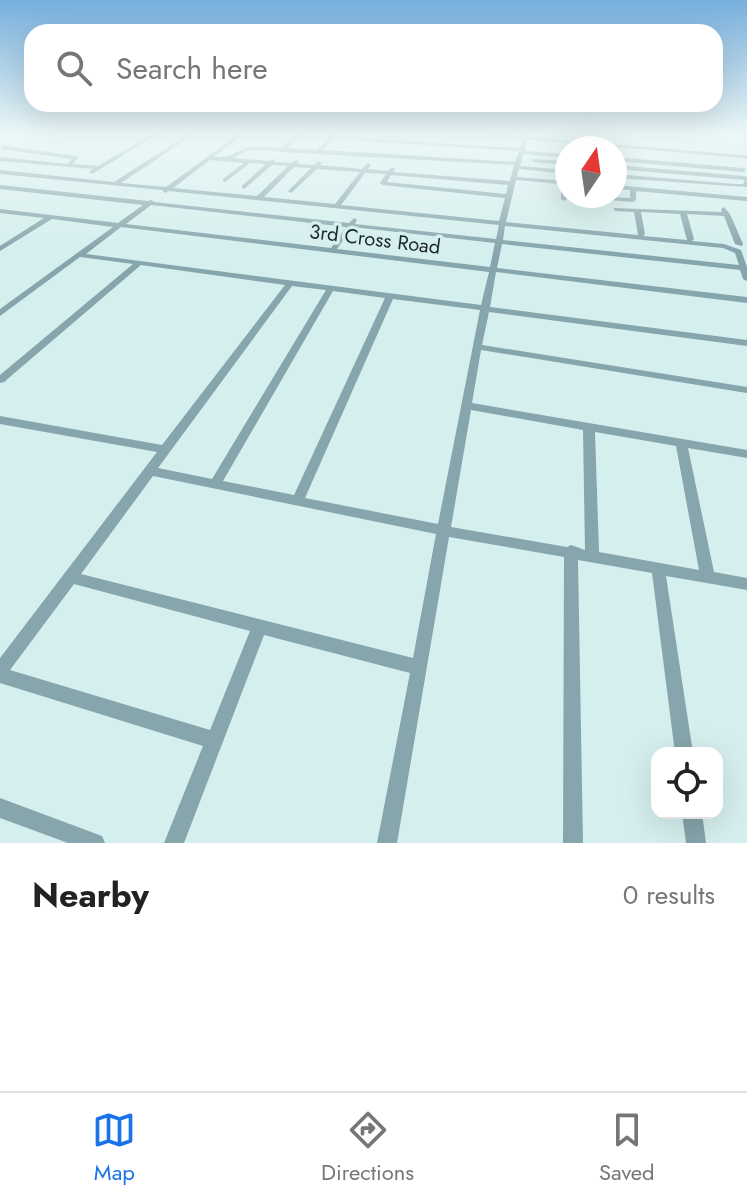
<!DOCTYPE html>
<style>
:root{--surface:#fff;--page:#f6f6f6;--text:#222;--muted:#767676;--line:#e0e0e0;--accent:#1a73e8}
body{margin:0;font-family:Jost,sans-serif;background:var(--page);color:var(--text)}
.controls{position:absolute;right:24px;bottom:24px;display:grid;overflow:hidden;border-radius:16px;box-shadow:0 8px 32px #0002}
.controls button{width:72px;height:72px;display:grid;place-items:center;padding:0;border:0;border-bottom:2px solid var(--line);background:var(--surface);color:var(--text);font:40px sans-serif}
.compass{position:absolute;left:555px;top:136px;width:72px;height:72px;border-radius:50%;background:var(--surface);box-shadow:0 8px 32px #0002;rotate:13deg}
.list{margin:0;padding:0;list-style:none}
h2{display:flex;justify-content:space-between;align-items:center;height:104px;margin:0;padding:0 32px;font-size:34px}
h2 small{font-size:26px;font-weight:400;color:var(--muted)}
.icon{flex:none;width:44px;height:44px;fill:none;stroke:currentColor;stroke-width:2;stroke-linecap:round;stroke-linejoin:round}
.map{position:relative;flex:none;width:747px;height:843px;overflow:hidden}
.search{position:absolute;background:var(--surface);box-shadow:0 8px 32px #0002;left:24px;right:24px;top:24px;height:88px;display:flex;align-items:center;gap:20px;box-sizing:border-box;padding:0 28px;border-radius:24px;color:var(--muted);font-size:30px}
.sheet{height:248px;background:var(--surface)}
nav{display:flex;justify-content:space-around;align-items:center;box-sizing:border-box;height:112px;border-top:2px solid var(--line);background:var(--surface);font-size:22px;color:var(--muted)}
nav a{display:grid;justify-items:center;gap:4px}
nav .on{color:var(--accent)}
.map>svg:first-child{display:block}
.lines{fill:none;stroke-linecap:round;stroke-linejoin:round}
.service{stroke:#86a5ac;stroke-width:3}
.minor{fill:#86a5ac;fill-rule:evenodd}
.labels{text-anchor:middle;stroke-width:7;stroke-linejoin:round;paint-order:stroke}
.far-street-label{font-size:20px;fill:#1e2828;stroke:#d5efee}
</style>
<div class="map">
<svg width="747" height="843" viewBox="0 0 747 843">
<rect width="100%" height="100%" fill="#d5efee"/>
<g class="lines">
<path class="service" d="M525,138L747,157"/>
<path class="minor" d="M0,133H3L0,136Z
M154,133H160L92,174L89,172L93,169L0,161V157L68,164L71,159L1,149V145L75,156L78,158L73,164L98,166Z
M190,133H196L121,183L166,187L240,133H245L214,157C234,158 231,152 247,148C258,146 270,147 282,148L297,133H302L287,148L317,150L333,133H338L323,150L515,162L519,151L351,140L354,138L520,148L523,139L467,133L524,136V133H529L525,151L567,154V158L523,154L520,166L567,170V174L519,169L517,177L567,181V199L564,201L561,199V184L516,180L506,222L638,235L634,212L616,211L614,210V208L722,212L721,209L724,207L730,214L743,244L742,246L735,244L724,216L687,214L694,239L692,241L724,244L741,250L747,267V281L743,279L740,270L502,244L497,268L747,297V303L496,272L490,307L747,340V346L489,312L482,345L747,387V393L481,350L472,403L747,450V458L688,448L714,572L747,578V590L666,576L693,753H675L652,573L578,560L583,843H563L564,557L449,537L397,843H377L410,673L264,635L184,843H164L203,746L0,683V658L157,452L0,424V416L162,445L285,285L141,265L4,382L0,383V375L133,264L80,257L0,316V309L113,227L52,219L0,251V246L44,218L0,213V209L118,223L143,205L0,189V185L148,201L151,200L154,202L349,223L354,218L357,220L355,224L496,239L499,225L169,191L165,193L162,190L0,174V170L114,182ZM263,150L282,152L514,165L510,181L393,172L395,169L392,167L388,171L368,169L371,165L368,163L362,169L320,165L322,163L319,161L314,165L297,164L299,162L296,160L292,163L275,162L273,159L269,161L234,158L246,151ZM210,160L244,163L223,179V181L225,182L250,163L266,164L242,186V188L244,189L272,165L288,166L257,196L173,188ZM294,167L311,168L288,191L291,193L317,169L360,172L335,204L264,197ZM365,173L386,174L380,183L383,185L505,198L499,221L341,205ZM391,175L508,185L506,194L387,182ZM151,205L346,227L331,248L126,224ZM641,212L680,214L687,240L643,236L645,234ZM505,226L723,248L735,253L739,265L503,240ZM121,227L489,272L481,305L86,254ZM352,227L495,243L490,267L337,249ZM292,286L326,290L212,479L158,468ZM333,291L385,298L294,495L223,481ZM393,299L480,310L438,524L305,498ZM471,410L583,430L585,550L571,545L567,547L451,527ZM595,432L676,446L699,570L599,552ZM153,476L436,534L413,658L81,574ZM74,584L250,631L210,730L10,670Z
M615,157L743,168L746,170L743,172L615,161Z
M534,159L567,161V165L532,162Z
M615,165L745,176L747,177V187L615,178V174L735,184H743L745,180L615,169Z
M615,185L747,197V201L636,191V200L633,202L584,198L581,196L630,198V190L615,189Z
M0,798L102,836L105,843H68L0,818Z
M682,813H702L706,843H686Z"/>
</g>
<linearGradient id="sky" x2="0" y2="1"><stop stop-color="#77afdc"/><stop offset="0.53" stop-color="#ecf8f7"/><stop offset="1" stop-color="#ecf8f7" stop-opacity="0"/></linearGradient>
<rect width="747" height="251" fill="url(#sky)"/>
<g class="labels">
<g class="far-street-label">
<text transform="translate(375 239) rotate(7)" y="7">3rd Cross Road</text>
</g>
</g>
</svg>
<div class="controls">
<button><svg class="icon" aria-label="locate" viewBox="0 0 24 24"><circle cx="12" cy="12" r="6"/><path d="M12 2v4M12 18v4M2 12h4M18 12h4"/></svg></button>
</div>
<svg class="compass" viewBox="-18 -18 36 36"><path d="M0-13l5 13h-10z" fill="#e53935"/><path d="M0 13l5-13h-10z" fill="#767676"/></svg>
<div class="search"><svg class="icon" aria-label="search" viewBox="0 0 24 24"><circle cx="10" cy="10" r="6"/><path d="M15 15l6 6"/></svg>Search here</div>
</div>
<section class="sheet">
<h2>Nearby<small>0 results</small></h2>
<ul class="list">
</ul>
</section>
<nav>
<a class="on"><svg class="icon" aria-label="map" viewBox="0 0 24 24"><path d="M3 6l6-2 6 2 6-2v14l-6 2-6-2-6 2zM9 4v14M15 6v14"/></svg>Map</a>
<a><svg class="icon" aria-label="directions" viewBox="0 0 24 24"><path d="M12 3l9 9-9 9-9-9zM9 14v-3h6M13 9l2 2-2 2"/></svg>Directions</a>
<a><svg class="icon" aria-label="saved" viewBox="0 0 24 24"><path d="M7 4h10v16l-5-4-5 4z"/></svg>Saved</a>
</nav>
